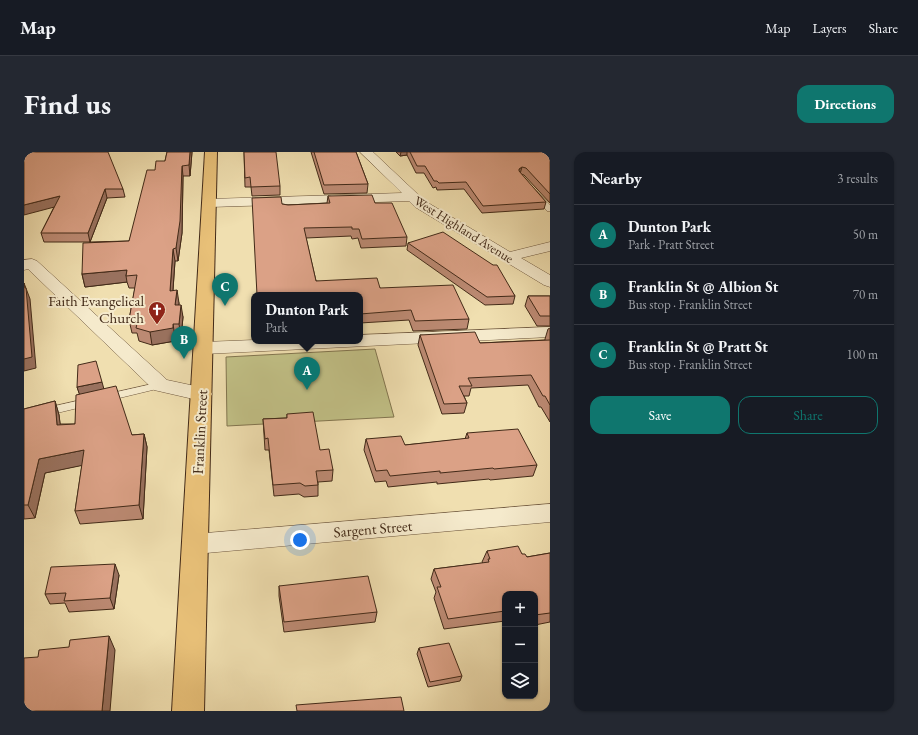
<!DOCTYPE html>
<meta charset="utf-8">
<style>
:root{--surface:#171b24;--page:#242831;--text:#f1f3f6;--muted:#9ea1a6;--line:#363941;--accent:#0f766e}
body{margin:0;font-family:"EB Garamond",serif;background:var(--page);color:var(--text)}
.controls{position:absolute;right:12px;bottom:12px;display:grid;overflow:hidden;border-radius:8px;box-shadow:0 1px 3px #0004}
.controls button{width:36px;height:36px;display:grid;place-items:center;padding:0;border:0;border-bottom:1px solid var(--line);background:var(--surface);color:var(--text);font:20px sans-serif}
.you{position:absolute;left:276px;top:388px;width:14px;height:14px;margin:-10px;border:3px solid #fff;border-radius:50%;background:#1a73e8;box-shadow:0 0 0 6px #1a73e833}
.badge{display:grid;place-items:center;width:26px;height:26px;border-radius:50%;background:var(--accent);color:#fff;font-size:13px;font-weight:700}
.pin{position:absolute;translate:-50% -33px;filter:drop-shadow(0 1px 2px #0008)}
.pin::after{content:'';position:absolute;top:21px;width:14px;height:12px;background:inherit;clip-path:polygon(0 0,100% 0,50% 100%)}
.popup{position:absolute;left:227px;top:140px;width:112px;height:52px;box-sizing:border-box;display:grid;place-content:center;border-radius:8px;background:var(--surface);filter:drop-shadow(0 1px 3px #0005);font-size:13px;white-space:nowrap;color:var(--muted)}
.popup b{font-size:15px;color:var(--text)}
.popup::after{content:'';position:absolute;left:50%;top:100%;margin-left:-8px;border:8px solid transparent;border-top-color:var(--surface)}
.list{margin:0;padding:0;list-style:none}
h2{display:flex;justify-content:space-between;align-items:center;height:52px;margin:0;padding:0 16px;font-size:17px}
h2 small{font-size:13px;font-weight:400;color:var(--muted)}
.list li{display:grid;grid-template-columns:26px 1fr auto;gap:12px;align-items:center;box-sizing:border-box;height:60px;padding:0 16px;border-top:1px solid var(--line)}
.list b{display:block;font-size:15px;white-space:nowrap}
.list p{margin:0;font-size:13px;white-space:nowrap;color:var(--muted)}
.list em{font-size:13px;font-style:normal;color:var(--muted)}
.actions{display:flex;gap:8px;padding:12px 16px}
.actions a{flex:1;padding:9px 0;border:1px solid var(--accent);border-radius:12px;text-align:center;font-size:14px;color:var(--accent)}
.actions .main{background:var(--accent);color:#fff}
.icon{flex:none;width:22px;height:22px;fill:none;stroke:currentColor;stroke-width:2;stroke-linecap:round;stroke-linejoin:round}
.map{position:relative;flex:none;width:526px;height:559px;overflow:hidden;border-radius:12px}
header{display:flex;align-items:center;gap:24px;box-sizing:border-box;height:56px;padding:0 20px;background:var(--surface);border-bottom:1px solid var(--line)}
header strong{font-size:19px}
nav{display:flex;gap:22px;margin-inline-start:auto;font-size:14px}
.intro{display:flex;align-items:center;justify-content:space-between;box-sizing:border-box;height:96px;padding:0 24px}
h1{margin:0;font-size:28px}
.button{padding:10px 18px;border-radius:12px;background:var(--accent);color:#fff;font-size:14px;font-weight:700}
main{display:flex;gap:24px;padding:0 24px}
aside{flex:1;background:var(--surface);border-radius:12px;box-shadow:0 1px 3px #0004}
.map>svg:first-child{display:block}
.green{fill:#c1c086;stroke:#82754f}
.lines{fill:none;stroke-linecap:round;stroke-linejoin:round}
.service-casing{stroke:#6e573e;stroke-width:1}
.minor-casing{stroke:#6e573e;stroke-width:1}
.primary-casing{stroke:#422a18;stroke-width:2}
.service{fill:#f5eacc;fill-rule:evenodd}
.minor{fill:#f5eacc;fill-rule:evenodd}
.primary{fill:#e8c078;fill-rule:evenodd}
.wall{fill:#bc8a73;stroke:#422a18}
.shaded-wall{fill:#99715e;stroke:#422a18}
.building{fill:#dba186;stroke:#422a18}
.labels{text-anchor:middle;stroke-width:4;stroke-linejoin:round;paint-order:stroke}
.far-street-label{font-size:13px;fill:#422a18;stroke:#f5eacc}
.poi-label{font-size:15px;fill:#422a18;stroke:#f5eacc;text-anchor:end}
.street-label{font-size:15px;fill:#422a18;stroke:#f5eacc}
</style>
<header>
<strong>Map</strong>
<nav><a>Map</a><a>Layers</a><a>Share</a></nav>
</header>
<div class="intro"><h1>Find us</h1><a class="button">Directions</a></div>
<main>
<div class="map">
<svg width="526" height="559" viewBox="0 0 526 559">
<rect width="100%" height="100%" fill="#f0dfb0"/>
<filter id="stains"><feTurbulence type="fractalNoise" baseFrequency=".005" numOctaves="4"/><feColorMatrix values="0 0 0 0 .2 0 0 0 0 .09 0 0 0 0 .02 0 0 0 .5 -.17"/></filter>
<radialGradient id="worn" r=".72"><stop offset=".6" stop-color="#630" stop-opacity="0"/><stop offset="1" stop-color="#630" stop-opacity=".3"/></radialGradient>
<path class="green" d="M351,197L370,265L203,274L202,205Z"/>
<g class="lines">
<defs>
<path id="service" d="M512,39L514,40L526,53V59H523L509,41Z
M137,230L142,233L141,235L0,269V261Z"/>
<path id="minor" d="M336,0H349L401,49L486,100L526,90V99L497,106L526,123V135L520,133L391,55L385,49L186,55L181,54L179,51L181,48L186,47L378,41Z
M8,107L13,109L143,228L185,237L188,242L185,247L178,249L130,238L4,117L0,118V108Z
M526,175V185L180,202L174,200L171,196L174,192L180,190L230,188L336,189V183Z
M526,352V370L171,402L162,399L159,392L162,385L171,382Z"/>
<path id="primary" d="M181,0H193L180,559H148Z"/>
</defs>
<use href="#service" class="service-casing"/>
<use href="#minor" class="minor-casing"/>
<use href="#primary" class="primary-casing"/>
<use href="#service" class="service"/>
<use href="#minor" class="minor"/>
<use href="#primary" class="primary"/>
</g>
<path class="wall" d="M0,0L99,37L101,45L83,46L66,90L105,89L131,18L141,9L143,0H168L166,24H159L158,81L154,109H151L149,138L155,151V153L159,165L157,185H151V189L128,193L115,189L113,181H108L105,168L111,136H105L103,130L61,135L58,122L66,90H20L17,81L30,55Z
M220,0L256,34V43L228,44L227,35H221Z
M287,0H332L344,32L343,41L300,42Z
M372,0H526V51L500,23L497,22L522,50L520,57L458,61L440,37L413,38L412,35L409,36L400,21H392L383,3L376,4Z
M304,44L351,51L383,85L382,94L337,96L334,86L328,87L327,84L282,86L292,129L356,136L445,167L443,177L389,179L385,168L336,171V143H233L258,52L264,53L303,51Z
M384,91L469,113L491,144L489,152L461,153L383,98Z
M504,144H526V174H513L501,154Z
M526,176V270L517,255H515L504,233L447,236L445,244H440L443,251L440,261L418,262L394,193L396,183L456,191L521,188V187L524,177Z
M53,235L80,237L108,283L120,282L123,295L119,367L56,372L51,359L58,313L21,321L11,366L0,367V257L31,249L35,263L36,272H51L56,243Z
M263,262L296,298L309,318L308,329L294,330V344L280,345L275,342L250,344L245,298H241L239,267L263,266Z
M443,281L513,313L509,324L466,328L465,327L413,332V330L364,335L362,329L351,330L340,298L342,287L381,293L441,287Z
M463,399L498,402L503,405L526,401V470L511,473V442H481V469L420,477L410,446L412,440L407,427L410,417L459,411L458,410Z
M95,423L90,457L45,460L41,451L26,452L21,442Z
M255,434L353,460L351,470L260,480L255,444Z
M395,496L438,524L436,529L404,535L393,502Z"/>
<path class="shaded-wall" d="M166,0H168L166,24L165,13Z
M377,0H383V3L376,4Z
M158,14L159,24L158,81L154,109L152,96Z
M498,15L496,22L493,24L495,17Z
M81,37L83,46L66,90L64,81Z
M36,44L38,53L0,63V53Z
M149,97L151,109L148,151L146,139Z
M103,118L102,124L103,130L61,135L58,122Z
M0,131L6,147L12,216L0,219Z
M153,138L155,151L153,166L151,153Z
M157,153L159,165L157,185L155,172Z
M149,172L151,185V189L128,193L126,180Z
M78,230L81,241L57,247L53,235Z
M31,249L35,263L38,286L33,273Z
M120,282L123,295L119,367L115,353Z
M60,298L65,312L21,321L11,366L4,353L15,307Z
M91,412L95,423L90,457L86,446Z
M85,484L91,498L86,559H78Z"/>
<path class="building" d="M0,0H84L99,37H81L64,81H17L36,44L0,53Z
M143,0H166L165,13L158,14L156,69L152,96L149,97L146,139L153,138L151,153H157L155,172H149V176L126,180L112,176L114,168H105L113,123L102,124L103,118L58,122L59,91L105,89L123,18H131L132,9H141Z
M220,0H252L256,34L227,35L226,25L221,26Z
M290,0H332L344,32L300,33Z
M386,0H526V42L502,16L498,15L495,17V19L522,50L459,54L442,30L415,31L413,29H410L401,14H393Z
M348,43L351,51H368L383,85L338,87L335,77H328V75L280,76L292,129L353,126L356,136L429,133L445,167L391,169L387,158L336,162V143H233L228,46L257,45L258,52L264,53L306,51L304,44Z
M419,80L469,113H473L491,144L463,145L384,91Z
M0,131L1,136H2L8,205L0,207Z
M504,144H526V164H516Z
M451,180L456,191L526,188V253L521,244H519L507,223L444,226L448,234H435L443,251L420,252L396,183Z
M72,209L78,230L53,235L54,213Z
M92,234L108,283L120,282L115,353L51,359L60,298L15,307L4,353H0V257L31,249L33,273L51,272L52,243Z
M289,260L296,298L305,297L309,318L292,319L294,333L281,334L276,331L249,333L244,286L241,287L239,267L263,266V262Z
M494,277L513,313L470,317L469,316L416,321V319L366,324L363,318L352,319L342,287L377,284L381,293L445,286L443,281Z
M494,394L498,402H501L503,405L526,401V461L511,463V442H481V459L424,467L413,435H417L410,417L465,410L464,407H466L463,399Z
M91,412L86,446L40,449L42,441L21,442L27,415Z
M344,424L353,460L260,470L255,434Z
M85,484L78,559H0V506L14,505L15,498L45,495L46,488Z
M425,491L438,524L406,530L395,496Z
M377,545L380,559H273L272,553Z"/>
<defs>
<symbol id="church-pin" viewBox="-11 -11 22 30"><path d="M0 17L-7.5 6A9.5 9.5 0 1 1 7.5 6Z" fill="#8f2418" stroke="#f5eacc"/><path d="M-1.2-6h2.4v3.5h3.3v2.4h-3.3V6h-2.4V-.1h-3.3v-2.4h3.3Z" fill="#fff"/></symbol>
</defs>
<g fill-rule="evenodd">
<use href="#church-pin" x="123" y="148" width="20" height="27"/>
</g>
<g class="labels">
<g class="far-street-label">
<text transform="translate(440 77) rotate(32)" y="5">West Highland Avenue</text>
</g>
<g class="poi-label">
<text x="120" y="154">Faith Evangelical<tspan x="120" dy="17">Church</tspan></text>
</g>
<g class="street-label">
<text transform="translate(176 280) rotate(-87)" y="5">Franklin Street</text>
<text transform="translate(349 377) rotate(-5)" y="5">Sargent Street</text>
</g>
</g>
<rect width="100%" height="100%" filter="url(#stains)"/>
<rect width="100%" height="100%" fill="url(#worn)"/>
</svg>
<div class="controls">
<button>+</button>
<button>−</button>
<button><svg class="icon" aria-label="layers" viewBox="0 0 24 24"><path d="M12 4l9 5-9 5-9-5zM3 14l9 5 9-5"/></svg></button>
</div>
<div class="you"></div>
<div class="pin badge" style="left:283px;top:238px">A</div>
<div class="popup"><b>Dunton Park</b>Park</div>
<div class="pin badge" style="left:160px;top:207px">B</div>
<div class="pin badge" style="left:201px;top:154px">C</div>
</div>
<aside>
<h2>Nearby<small>3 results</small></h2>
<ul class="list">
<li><span class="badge">A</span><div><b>Dunton Park</b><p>Park · Pratt Street</p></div><em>50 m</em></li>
<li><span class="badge">B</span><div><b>Franklin St @ Albion St</b><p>Bus stop · Franklin Street</p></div><em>70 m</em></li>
<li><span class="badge">C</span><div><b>Franklin St @ Pratt St</b><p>Bus stop · Franklin Street</p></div><em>100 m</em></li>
</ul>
<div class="actions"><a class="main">Save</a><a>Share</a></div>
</aside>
</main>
